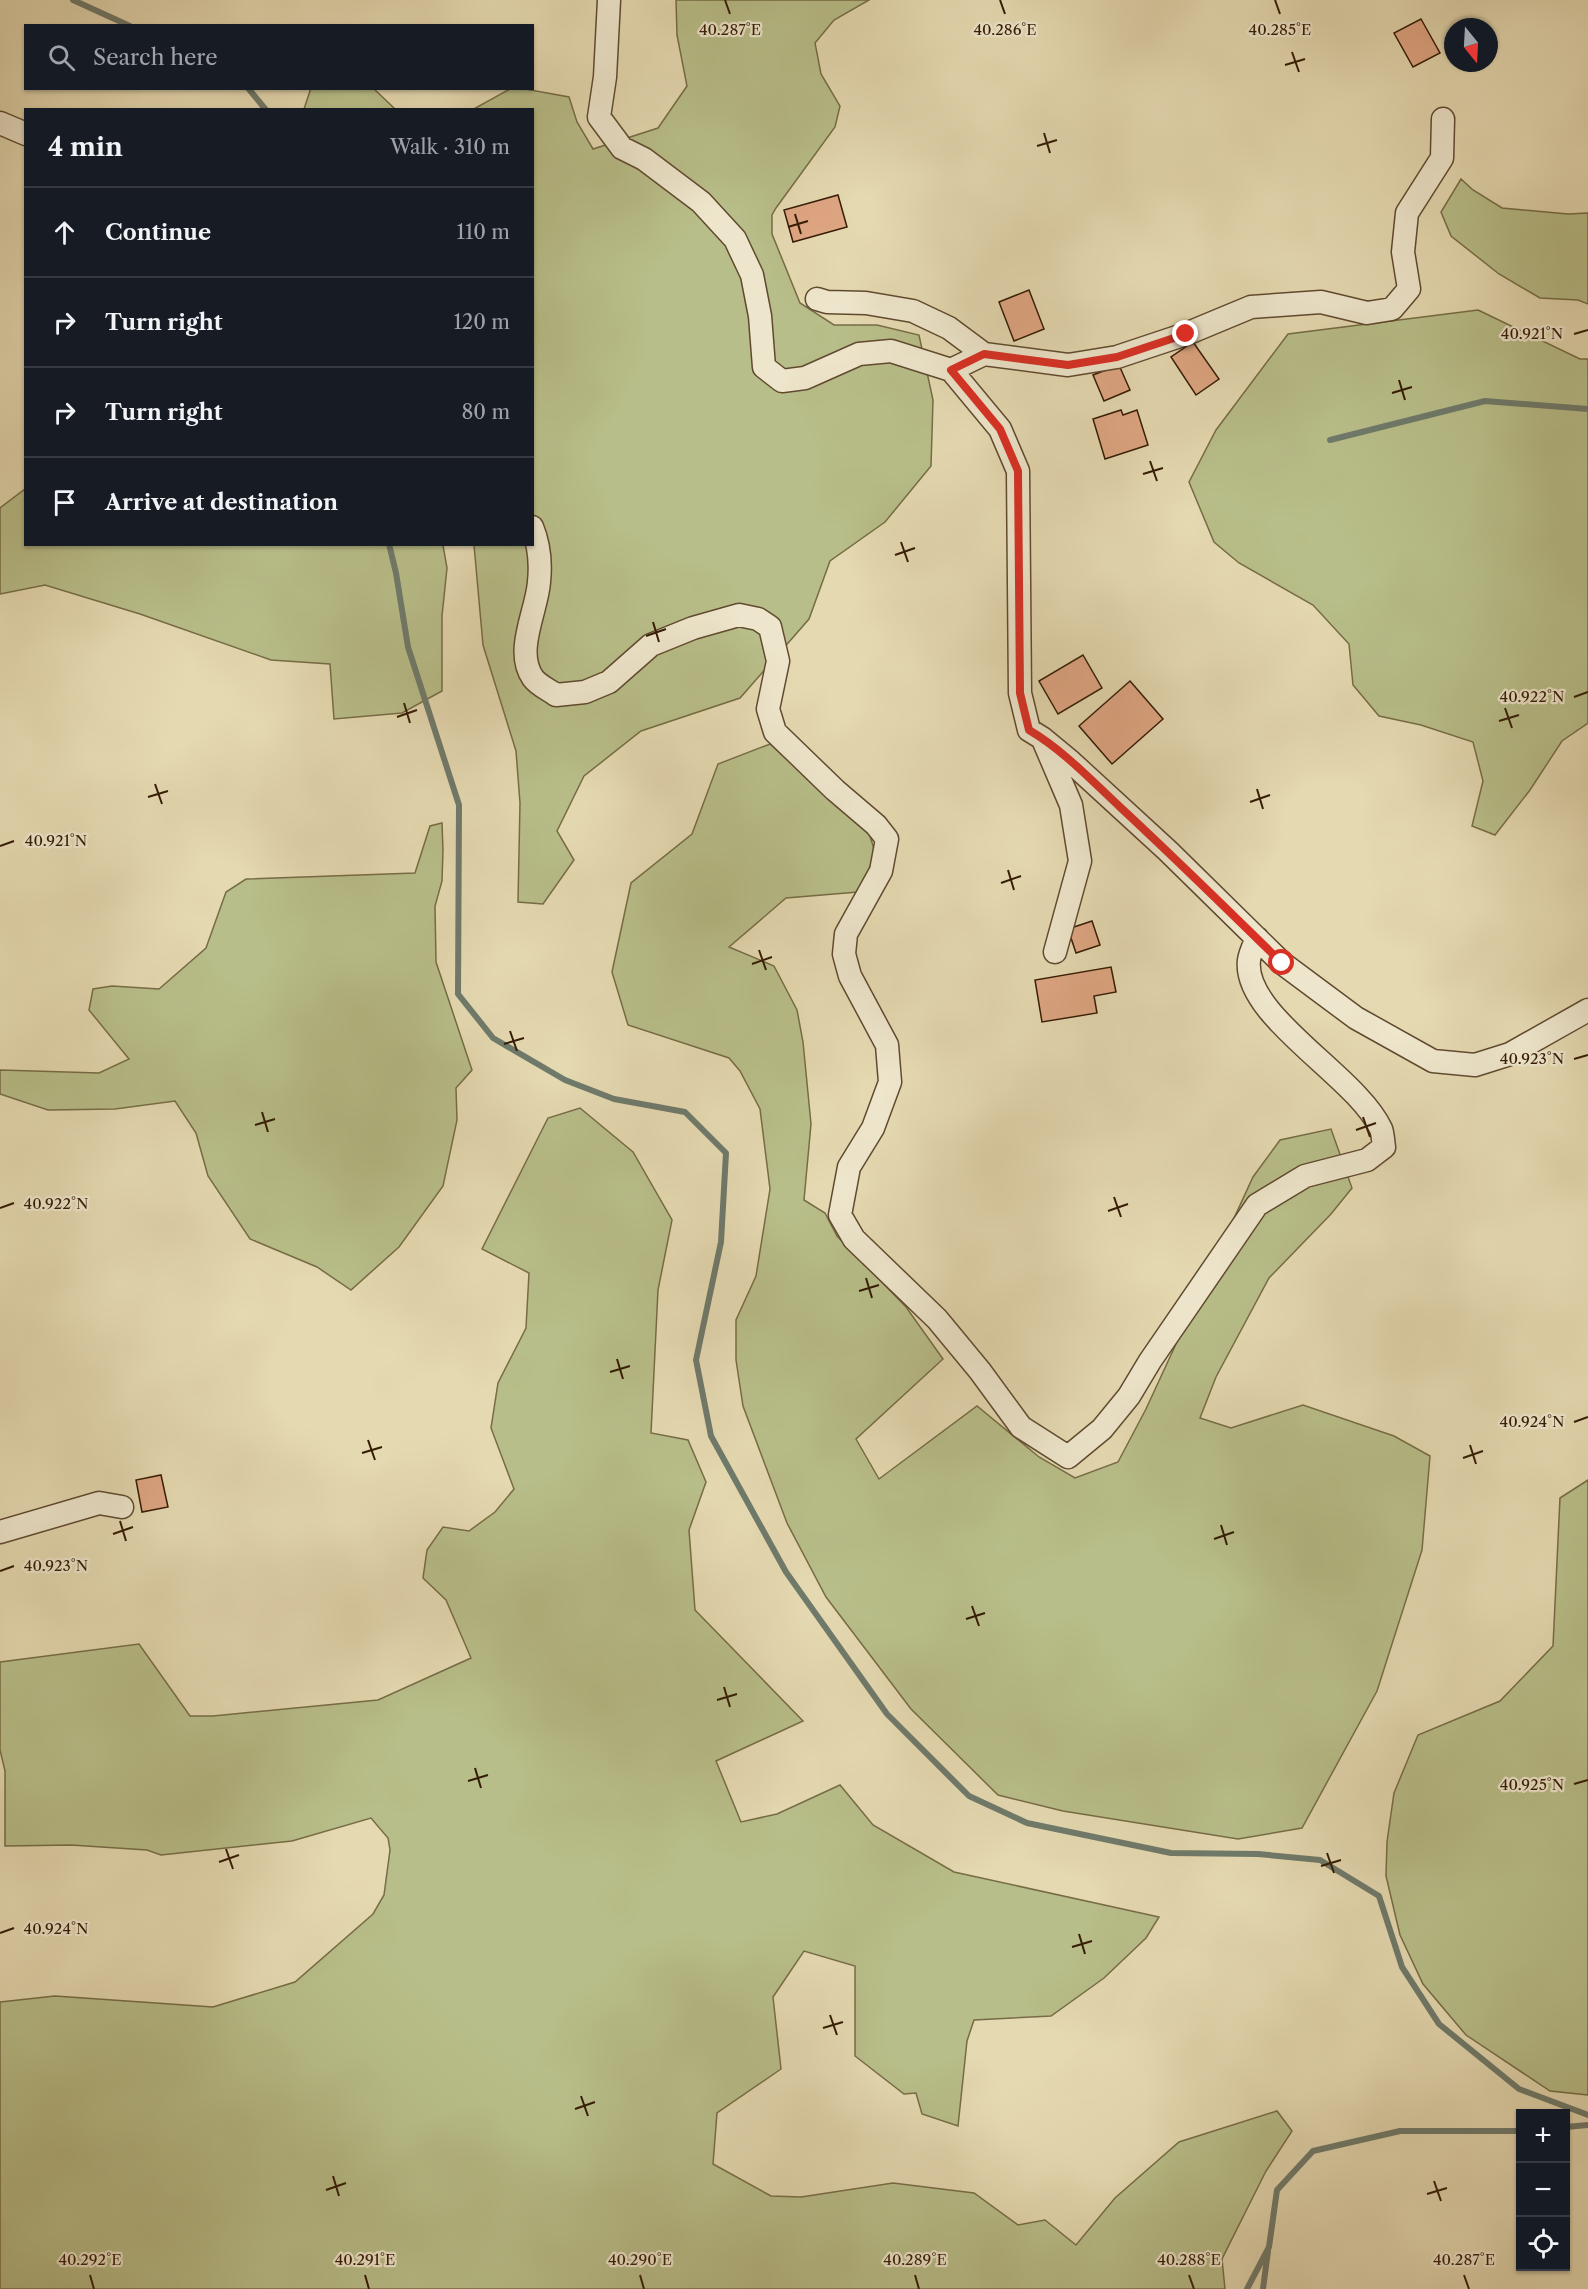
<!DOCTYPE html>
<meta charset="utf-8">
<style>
:root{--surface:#171b24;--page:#20242c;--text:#f1f3f6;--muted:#9ea1a6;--line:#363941}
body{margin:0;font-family:"Libre Caslon Text",serif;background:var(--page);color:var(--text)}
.controls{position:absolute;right:18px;bottom:18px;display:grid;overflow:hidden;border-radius:0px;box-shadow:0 2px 4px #0004}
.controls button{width:54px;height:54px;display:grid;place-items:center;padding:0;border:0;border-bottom:2px solid var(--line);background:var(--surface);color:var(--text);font:30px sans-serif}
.compass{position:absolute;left:1444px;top:18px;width:54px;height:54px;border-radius:50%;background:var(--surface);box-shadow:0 2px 4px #0004;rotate:162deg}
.stop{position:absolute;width:18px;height:18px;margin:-14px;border:4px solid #d93025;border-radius:50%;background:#fff}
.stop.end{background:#d93025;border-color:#fff;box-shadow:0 2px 6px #0008}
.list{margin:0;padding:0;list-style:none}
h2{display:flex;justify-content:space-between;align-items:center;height:78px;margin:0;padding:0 24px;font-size:26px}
h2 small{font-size:20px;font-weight:400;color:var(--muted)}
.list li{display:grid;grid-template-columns:39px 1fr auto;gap:18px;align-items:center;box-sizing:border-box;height:90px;padding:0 24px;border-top:2px solid var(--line)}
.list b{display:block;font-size:22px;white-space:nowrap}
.list em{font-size:20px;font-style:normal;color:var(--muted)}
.icon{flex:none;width:33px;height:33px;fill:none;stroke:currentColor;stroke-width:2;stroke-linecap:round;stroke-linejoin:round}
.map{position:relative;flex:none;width:1588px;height:2289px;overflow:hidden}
.search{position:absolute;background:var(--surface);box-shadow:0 2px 4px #0004;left:24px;top:24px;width:510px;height:66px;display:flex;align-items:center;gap:15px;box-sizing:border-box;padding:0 21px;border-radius:0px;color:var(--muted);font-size:22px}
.panel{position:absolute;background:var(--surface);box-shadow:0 2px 4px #0004;left:24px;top:108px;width:510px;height:438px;border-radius:0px}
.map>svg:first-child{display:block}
.green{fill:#b8be89;stroke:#766c46;stroke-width:1.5}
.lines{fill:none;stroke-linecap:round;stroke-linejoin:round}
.stream{stroke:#6f7a6b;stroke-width:6}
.building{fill:#dfa683;stroke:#341b04;stroke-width:1.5}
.minor-casing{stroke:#604a2f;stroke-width:25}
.minor{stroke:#eee6cc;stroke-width:22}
.route{stroke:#d93025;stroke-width:8}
.ticks{fill:none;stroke:#341b04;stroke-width:2}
.ticks-label{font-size:15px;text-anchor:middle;fill:#341b04;stroke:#eee6cc;stroke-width:4.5;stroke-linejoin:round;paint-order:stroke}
</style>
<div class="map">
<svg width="1588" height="2289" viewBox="0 0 1588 2289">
<rect width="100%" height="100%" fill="#e5d9b1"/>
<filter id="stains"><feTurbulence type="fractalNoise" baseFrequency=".00333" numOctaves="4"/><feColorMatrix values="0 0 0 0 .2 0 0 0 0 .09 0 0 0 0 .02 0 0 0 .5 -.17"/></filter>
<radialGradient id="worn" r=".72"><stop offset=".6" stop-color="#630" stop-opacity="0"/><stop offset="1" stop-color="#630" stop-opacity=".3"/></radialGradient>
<path class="green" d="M676,0H869L834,20L815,43L821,74L840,106L835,127L776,208L772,215V234L800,303L834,325H877L919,335L933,400L931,466L885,522L830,561L809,619L740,698L641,731L584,776L557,831L574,860L543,904L518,902L520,803L516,751L483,645L474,545L532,544V110H472L510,89H525L569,97L577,122L593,149L658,128L687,86L677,35Z
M311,88L374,89L395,109H304Z
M1461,179L1473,190L1502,208L1568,214L1588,213V304L1578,300L1540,298L1499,274L1451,236L1441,212Z
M1478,310L1580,359H1588V723L1562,741L1530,790L1495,835L1472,826L1483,781L1473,742L1421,725L1379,716L1353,685L1349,644L1313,605L1239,563L1214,542L1189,482L1216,430L1288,334Z
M25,489L26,544L443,545L447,568L442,616V691L402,713L334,719L330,664L271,660L140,614L45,585L0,594V508Z
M770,744L867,827L876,855L858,892L786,898L729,947L774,966L797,1010L803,1042L811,1124L804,1200L825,1213L837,1236L906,1307L943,1359L856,1439L879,1479L977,1406L1039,1457L1075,1478L1118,1462L1146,1409L1253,1177L1280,1140L1331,1129L1352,1188L1331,1214L1269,1278L1216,1377L1200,1418L1231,1428L1303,1405L1394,1436L1430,1456L1422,1550L1377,1691L1302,1828L1238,1839L1063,1811L998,1795L911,1709L826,1597L787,1523L743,1406L736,1360V1320L756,1276L770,1189L760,1109L740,1071L729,1058L628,1025L612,972L631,883L692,834L718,764Z
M442,823L443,850L442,881L435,906L436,962L472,1070L456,1088L457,1120L443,1186L399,1247L351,1290L317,1267L250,1239L208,1176L196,1133L175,1101L115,1109L48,1110L0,1094V1070L99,1073L129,1059L89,1010L93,989L112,986L159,989L206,948L226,892L246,879L415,873L430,826Z
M580,1108L633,1152L672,1220L658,1290L651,1433L688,1440L706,1482L689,1530L695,1610L803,1721L716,1761L741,1822L777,1814L840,1785L873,1825L954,1872L1159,1917L1146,1938L1104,1978L1051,2016L974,2020L967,2041L958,2126L922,2114L916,2093L904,2094L855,2056V1966L804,1951L773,1997L781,2069L717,2113L713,2164L771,2196L801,2197L893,2183L974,2193L1018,2225L1045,2220L1076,2245L1115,2198L1179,2142L1277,2111L1292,2131L1266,2171L1222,2259L1225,2289H0V2002L55,1996L213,2007L295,1982L373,1914L384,1895L390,1850L388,1838L371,1818L292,1841L161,1855L147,1850L71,1845L5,1846V1771L0,1750V1662L139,1644L190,1716H213L378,1700L471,1658L446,1600L423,1578L427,1550L443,1527L469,1531L495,1512L514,1489L491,1428L498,1383L526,1328L529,1273L482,1249L548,1118Z
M1588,1480V2095L1550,2091L1466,2035L1423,1984L1400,1935L1386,1876L1387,1842L1394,1793L1418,1735L1500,1701L1553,1646L1560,1498Z"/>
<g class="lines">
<path class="stream" d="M73,0L130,26
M248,88L266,110
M1330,440L1485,401L1588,409
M389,544L396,573L408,647L459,805L458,994L493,1038L565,1080L614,1099L685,1112L726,1153L721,1242L696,1360L711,1436L786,1572L887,1714L969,1796L1027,1823L1171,1853L1258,1854L1320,1860L1379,1896L1402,1967L1439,2024L1519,2089L1588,2115
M1566,2127L1588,2125
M1247,2289L1269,2247L1277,2190L1313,2151L1400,2131H1520
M1263,2289L1268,2251"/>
</g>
<path class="building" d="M1421,19L1440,53L1413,67L1394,33Z
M838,195L847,227L793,242L784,210Z
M1029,290L1044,329L1014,341L999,302Z
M1193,342L1219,379L1196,395L1171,357Z
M1119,365L1130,390L1104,401L1093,375Z
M1121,410L1123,415L1137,410L1148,445L1105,459L1093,419Z
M1083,655L1102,688L1058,714L1039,681Z
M1130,681L1163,719L1112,764L1079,726Z
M1092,921L1100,945L1076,953L1068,929Z
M1111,967L1116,992L1094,996L1097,1013L1042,1022L1035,980Z
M161,1475L168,1507L142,1512L136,1480Z"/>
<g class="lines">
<defs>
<path id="minor" d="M609,0L605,77L599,117L622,148L644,159L701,202L735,239L752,275L760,316L764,367L782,381L805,378L859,354L891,351L951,370L1000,429L1018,471L1020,693L1029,730L1042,738L1071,762L1168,851L1282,963L1356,1018L1433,1061L1475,1065L1510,1054L1588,1010
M0,123L26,134
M817,299L827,302L866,303L913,311L949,328L984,354
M951,370L984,354L1068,365L1117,357L1186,334L1251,307L1321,302L1367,313L1392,309L1409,289L1403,252L1407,213L1442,158L1443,119
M532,527C539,544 541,563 539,582C537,611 514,651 533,678C538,685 549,690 556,695L585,692L609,682L651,645L693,628L739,615L758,619L770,627L778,661L768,709L775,732L835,790L876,825L887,839L881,871L846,934L844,954L850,976L887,1045L890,1082L873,1128L849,1167L840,1215L854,1239L937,1319L980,1371L1021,1427L1068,1457L1102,1429L1129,1396L1150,1361L1257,1205L1305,1176L1367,1160L1384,1147C1383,1141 1383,1134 1381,1129C1357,1076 1242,1016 1249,960C1250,953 1254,945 1257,938
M1044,742L1071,805L1080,861L1055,952
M0,1532L99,1503L122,1507"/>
</defs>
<use href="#minor" class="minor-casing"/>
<use href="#minor" class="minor"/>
</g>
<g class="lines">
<path class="route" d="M1186,334L1117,357L1068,365L984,354L951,370L1000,429L1018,471L1020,693L1029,730C1063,750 1091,780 1120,807C1175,858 1228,910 1282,963"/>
</g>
<path class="ticks" d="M725,0L730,14M1000,0L1005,14M1275,0L1280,14M1292,52L1299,72M1285,65L1305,59M1044,133L1050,153M1037,146L1057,140M795,214L801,234M788,227L808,221M1574,334L1588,330M1399,380L1405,400M1392,393L1412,387M1150,461L1157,481M1143,474L1163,468M901,542L908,562M895,555L915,548M653,622L659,642M646,636L666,629M1574,697L1588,692M404,703L410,723M1505,708L1512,728M397,717L417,710M1499,721L1519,715M155,784L162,804M1257,789L1263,809M148,797L168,791M1250,802L1270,795M0,846L14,841M1008,870L1014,890M1001,883L1021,876M759,950L766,970M752,964L772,957M510,1031L517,1051M504,1044L524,1038M1574,1059L1588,1055M262,1112L268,1132M1363,1117L1370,1137M255,1125L275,1119M1356,1130L1376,1123M1114,1197L1121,1217M0,1208L14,1203M1108,1211L1128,1204M866,1278L872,1298M859,1291L879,1285M617,1359L623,1379M610,1372L630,1366M1574,1422L1588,1417M368,1440L375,1460M1470,1445L1476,1464M362,1453L382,1447M1463,1458L1483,1451M120,1521L126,1541M1221,1525L1227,1545M113,1534L133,1527M1214,1539L1234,1532M0,1571L14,1566M972,1606L979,1626M966,1619L985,1613M724,1687L730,1707M717,1700L737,1694M475,1768L481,1788M468,1781L488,1775M1574,1784L1588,1780M226,1849L233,1869M1327,1853L1334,1873M219,1862L239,1855M1321,1866L1341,1860M0,1933L14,1928M1079,1934L1085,1954M1072,1947L1092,1941M830,2015L837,2035M823,2028L843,2022M581,2096L588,2116M575,2109L595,2102M333,2176L339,2196M1434,2181L1441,2201M326,2190L346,2183M1427,2194L1447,2188M90,2275L94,2289M365,2275L369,2289M640,2275L644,2289M915,2275L919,2289M1189,2275L1194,2289M1464,2275L1469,2289"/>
<g class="ticks-label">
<text x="730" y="35">40.287°E</text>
<text x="1005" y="35">40.286°E</text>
<text x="1280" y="35">40.285°E</text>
<text x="1532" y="339">40.921°N</text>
<text x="1532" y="702">40.922°N</text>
<text x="56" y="846">40.921°N</text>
<text x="1532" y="1064">40.923°N</text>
<text x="56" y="1209">40.922°N</text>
<text x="1532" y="1427">40.924°N</text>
<text x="56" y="1571">40.923°N</text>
<text x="1532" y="1790">40.925°N</text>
<text x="56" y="1934">40.924°N</text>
<text x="90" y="2265">40.292°E</text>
<text x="365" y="2265">40.291°E</text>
<text x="640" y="2265">40.290°E</text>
<text x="915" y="2265">40.289°E</text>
<text x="1189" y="2265">40.288°E</text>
<text x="1464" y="2265">40.287°E</text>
</g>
<rect width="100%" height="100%" filter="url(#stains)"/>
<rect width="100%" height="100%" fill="url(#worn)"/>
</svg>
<div class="controls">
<button>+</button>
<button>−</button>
<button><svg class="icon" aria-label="locate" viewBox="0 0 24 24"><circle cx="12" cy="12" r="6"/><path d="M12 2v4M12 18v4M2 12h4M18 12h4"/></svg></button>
</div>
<svg class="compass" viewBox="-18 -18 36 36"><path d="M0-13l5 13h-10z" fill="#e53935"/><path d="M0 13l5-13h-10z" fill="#9ea1a6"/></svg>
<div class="stop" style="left:1282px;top:963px"></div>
<div class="stop end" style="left:1186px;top:334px"></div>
<div class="search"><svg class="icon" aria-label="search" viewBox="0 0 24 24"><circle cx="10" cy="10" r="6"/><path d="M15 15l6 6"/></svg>Search here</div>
<section class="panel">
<h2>4 min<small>Walk · 310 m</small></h2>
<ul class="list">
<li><svg class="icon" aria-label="ahead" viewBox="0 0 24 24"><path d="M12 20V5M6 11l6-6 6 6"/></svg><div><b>Continue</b></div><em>110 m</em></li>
<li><svg class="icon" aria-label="right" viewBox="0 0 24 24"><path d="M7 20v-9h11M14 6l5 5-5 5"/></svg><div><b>Turn right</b></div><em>120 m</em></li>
<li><svg class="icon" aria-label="right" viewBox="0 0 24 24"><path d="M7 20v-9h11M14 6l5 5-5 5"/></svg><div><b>Turn right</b></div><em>80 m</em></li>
<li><svg class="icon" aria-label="arrive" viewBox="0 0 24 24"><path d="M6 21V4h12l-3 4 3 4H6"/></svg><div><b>Arrive at destination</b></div></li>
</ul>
</section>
</div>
